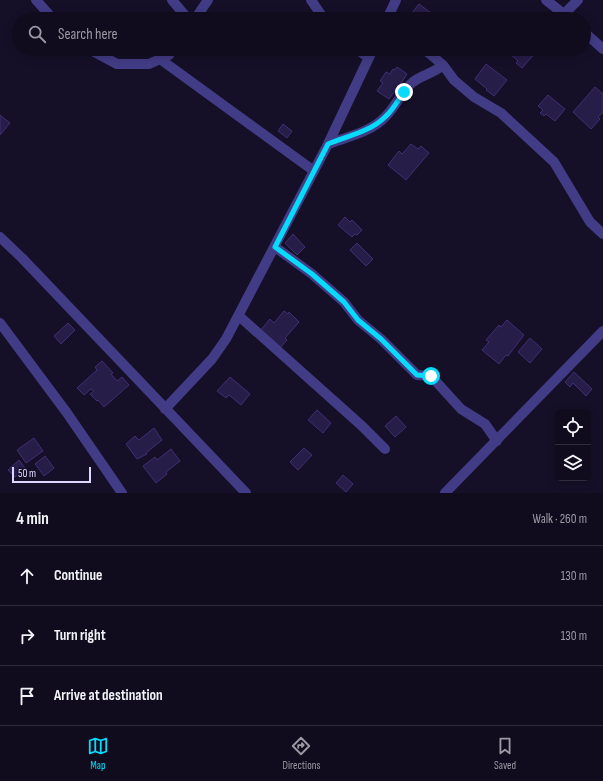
<!DOCTYPE html>
<meta charset="utf-8">
<style>
:root{--surface:#100c1e;--page:#191527;--text:#f1f3f6;--muted:#9c9ba4;--line:#302c3c;--accent:#08dafa}
body{margin:0;font-family:"Sofia Sans Condensed",sans-serif;background:var(--page);color:var(--text)}
.controls{position:absolute;right:12px;bottom:12px;display:grid;overflow:hidden;border-radius:6px;box-shadow:0 2px 10px #0003}
.controls button{width:36px;height:36px;display:grid;place-items:center;padding:0;border:0;border-bottom:1px solid var(--line);background:var(--surface);color:var(--text);font:20px sans-serif}
.scale{position:absolute;left:12px;bottom:10px;width:79px;box-sizing:border-box;padding-left:4px;border:2px solid #ded8fe;border-top:0;font-size:11px;line-height:14px;white-space:nowrap;color:#ded8fe;-webkit-text-stroke:3px #151028;paint-order:stroke}
.stop{position:absolute;width:12px;height:12px;margin:-9px;border:3px solid #08dafa;border-radius:50%;background:#fff}
.stop.end{background:#08dafa;border-color:#fff;box-shadow:0 1px 4px #0008}
.list{margin:0;padding:0;list-style:none}
h2{display:flex;justify-content:space-between;align-items:center;height:52px;margin:0;padding:0 16px;font-size:17px}
h2 small{font-size:13px;font-weight:400;color:var(--muted)}
.list li{display:grid;grid-template-columns:26px 1fr auto;gap:12px;align-items:center;box-sizing:border-box;height:60px;padding:0 16px;border-top:1px solid var(--line)}
.list b{display:block;font-size:15px;white-space:nowrap}
.list em{font-size:13px;font-style:normal;color:var(--muted)}
.icon{flex:none;width:22px;height:22px;fill:none;stroke:currentColor;stroke-width:2;stroke-linecap:round;stroke-linejoin:round}
.map{position:relative;flex:none;width:603px;height:493px;overflow:hidden}
.search{position:absolute;background:var(--surface);box-shadow:0 2px 10px #0003;left:12px;right:12px;top:12px;height:44px;display:flex;align-items:center;gap:10px;box-sizing:border-box;padding:0 14px;border-radius:22px;color:var(--muted);font-size:15px}
.sheet{height:232px;background:var(--surface)}
nav{display:flex;justify-content:space-around;align-items:center;box-sizing:border-box;height:56px;border-top:1px solid var(--line);background:var(--surface);font-size:11px;color:var(--muted)}
nav a{display:grid;justify-items:center;gap:2px}
nav .on{color:var(--accent)}
.map>svg:first-child{display:block}
.building{fill:#271d49;stroke:#3f2f74}
.lines{fill:none;stroke-linecap:round;stroke-linejoin:round}
.minor{stroke:#423c86;stroke-width:10}
.route{stroke:#08dafa;stroke-width:5}
</style>
<div class="map">
<svg width="603" height="493" viewBox="0 0 603 493">
<rect width="100%" height="100%" fill="#151028"/>
<path class="building" d="M419,4L435,16L433,19H413L415,16L411,14Z
M509,49H537L538,50L522,68L516,63L518,61L507,51Z
M486,64L507,80L494,96L486,90L487,89L475,79Z
M397,67L407,74L400,85L401,86L397,93L395,91L389,99L377,91L383,83L380,81L386,72L390,74L393,69L395,70Z
M595,87L603,94V112L598,117L600,119L591,129L573,112Z
M548,95L565,109L555,121L546,114L544,116L540,113L543,110L538,106Z
M0,115L10,123L0,135Z
M283,124L292,131L287,138L278,131Z
M411,144L418,149L421,146L429,153L406,180L388,165L399,151L402,154Z
M345,217L350,222L352,220L362,230L357,235L355,234L352,237L338,225Z
M293,234L305,247L297,255L285,243Z
M357,243L373,259L366,266L350,250Z
M284,311L288,314L289,312L299,322L285,338L287,340L279,349L259,332L270,319L274,323Z
M507,320L524,335L508,356L506,355L499,364L482,350L489,342L486,340L499,325L501,327Z
M68,323L75,330L61,344L54,336Z
M530,338L542,349L530,363L518,352Z
M102,361L113,373L111,374L117,381L122,377L129,385L104,407L98,400L97,401L90,394L94,391L91,389L84,395L77,388L97,370L95,367Z
M574,372L592,389L586,396L573,383L570,387L565,382Z
M230,377L250,394L241,405L229,395L226,398L217,391Z
M317,410L331,423L323,433L308,420Z
M396,416L406,427L395,437L385,426Z
M154,428L162,440L146,453L147,454L137,459L126,444L135,436L139,440Z
M34,438L43,451L26,463L17,450Z
M304,448L312,455L298,470L290,462Z
M171,449L180,461L166,472L167,474L156,483L143,466L155,457L157,460Z
M45,456L54,468L44,476L35,464Z
M19,460L25,468L15,477L8,470Z
M343,475L353,484L346,492L336,483Z"/>
<g class="lines">
<path class="minor" d="M36,0L53,19
M172,0L188,19
M311,0L324,19
M546,0L570,19
M564,14L578,0
M195,19L208,0
M387,19L396,0
M584,32L603,49
M89,49L117,64H149L169,55L173,49
M357,49L369,58
M424,49L443,65L454,80L474,97L501,113L554,162L590,222L603,234
M160,59L314,171
M328,144C347,137 372,132 386,116C396,106 402,91 413,82C422,75 434,73 443,65
M0,237L22,258L246,493
M275,247L312,274L344,302L358,320L381,339L417,375L431,376L461,409L485,424L497,441
M239,316L362,426L385,449
M0,323L67,413L122,493
M165,409L212,359L226,339L328,144L373,49
M445,493L603,331"/>
</g>
<g class="lines">
<path class="route" d="M404,92C398,100 393,110 385,117C370,132 347,136 328,144L275,247L312,274L344,302L358,320L381,339L417,375L431,376"/>
</g>
</svg>
<div class="controls">
<button><svg class="icon" aria-label="locate" viewBox="0 0 24 24"><circle cx="12" cy="12" r="6"/><path d="M12 2v4M12 18v4M2 12h4M18 12h4"/></svg></button>
<button><svg class="icon" aria-label="layers" viewBox="0 0 24 24"><path d="M12 4l9 5-9 5-9-5zM3 14l9 5 9-5"/></svg></button>
</div>
<div class="scale">50 m</div>
<div class="stop" style="left:431px;top:376px"></div>
<div class="stop end" style="left:404px;top:92px"></div>
<div class="search"><svg class="icon" aria-label="search" viewBox="0 0 24 24"><circle cx="10" cy="10" r="6"/><path d="M15 15l6 6"/></svg>Search here</div>
</div>
<section class="sheet">
<h2>4 min<small>Walk · 260 m</small></h2>
<ul class="list">
<li><svg class="icon" aria-label="ahead" viewBox="0 0 24 24"><path d="M12 20V5M6 11l6-6 6 6"/></svg><div><b>Continue</b></div><em>130 m</em></li>
<li><svg class="icon" aria-label="right" viewBox="0 0 24 24"><path d="M7 20v-9h11M14 6l5 5-5 5"/></svg><div><b>Turn right</b></div><em>130 m</em></li>
<li><svg class="icon" aria-label="arrive" viewBox="0 0 24 24"><path d="M6 21V4h12l-3 4 3 4H6"/></svg><div><b>Arrive at destination</b></div></li>
</ul>
</section>
<nav>
<a class="on"><svg class="icon" aria-label="map" viewBox="0 0 24 24"><path d="M3 6l6-2 6 2 6-2v14l-6 2-6-2-6 2zM9 4v14M15 6v14"/></svg>Map</a>
<a><svg class="icon" aria-label="directions" viewBox="0 0 24 24"><path d="M12 3l9 9-9 9-9-9zM9 14v-3h6M13 9l2 2-2 2"/></svg>Directions</a>
<a><svg class="icon" aria-label="saved" viewBox="0 0 24 24"><path d="M7 4h10v16l-5-4-5 4z"/></svg>Saved</a>
</nav>
